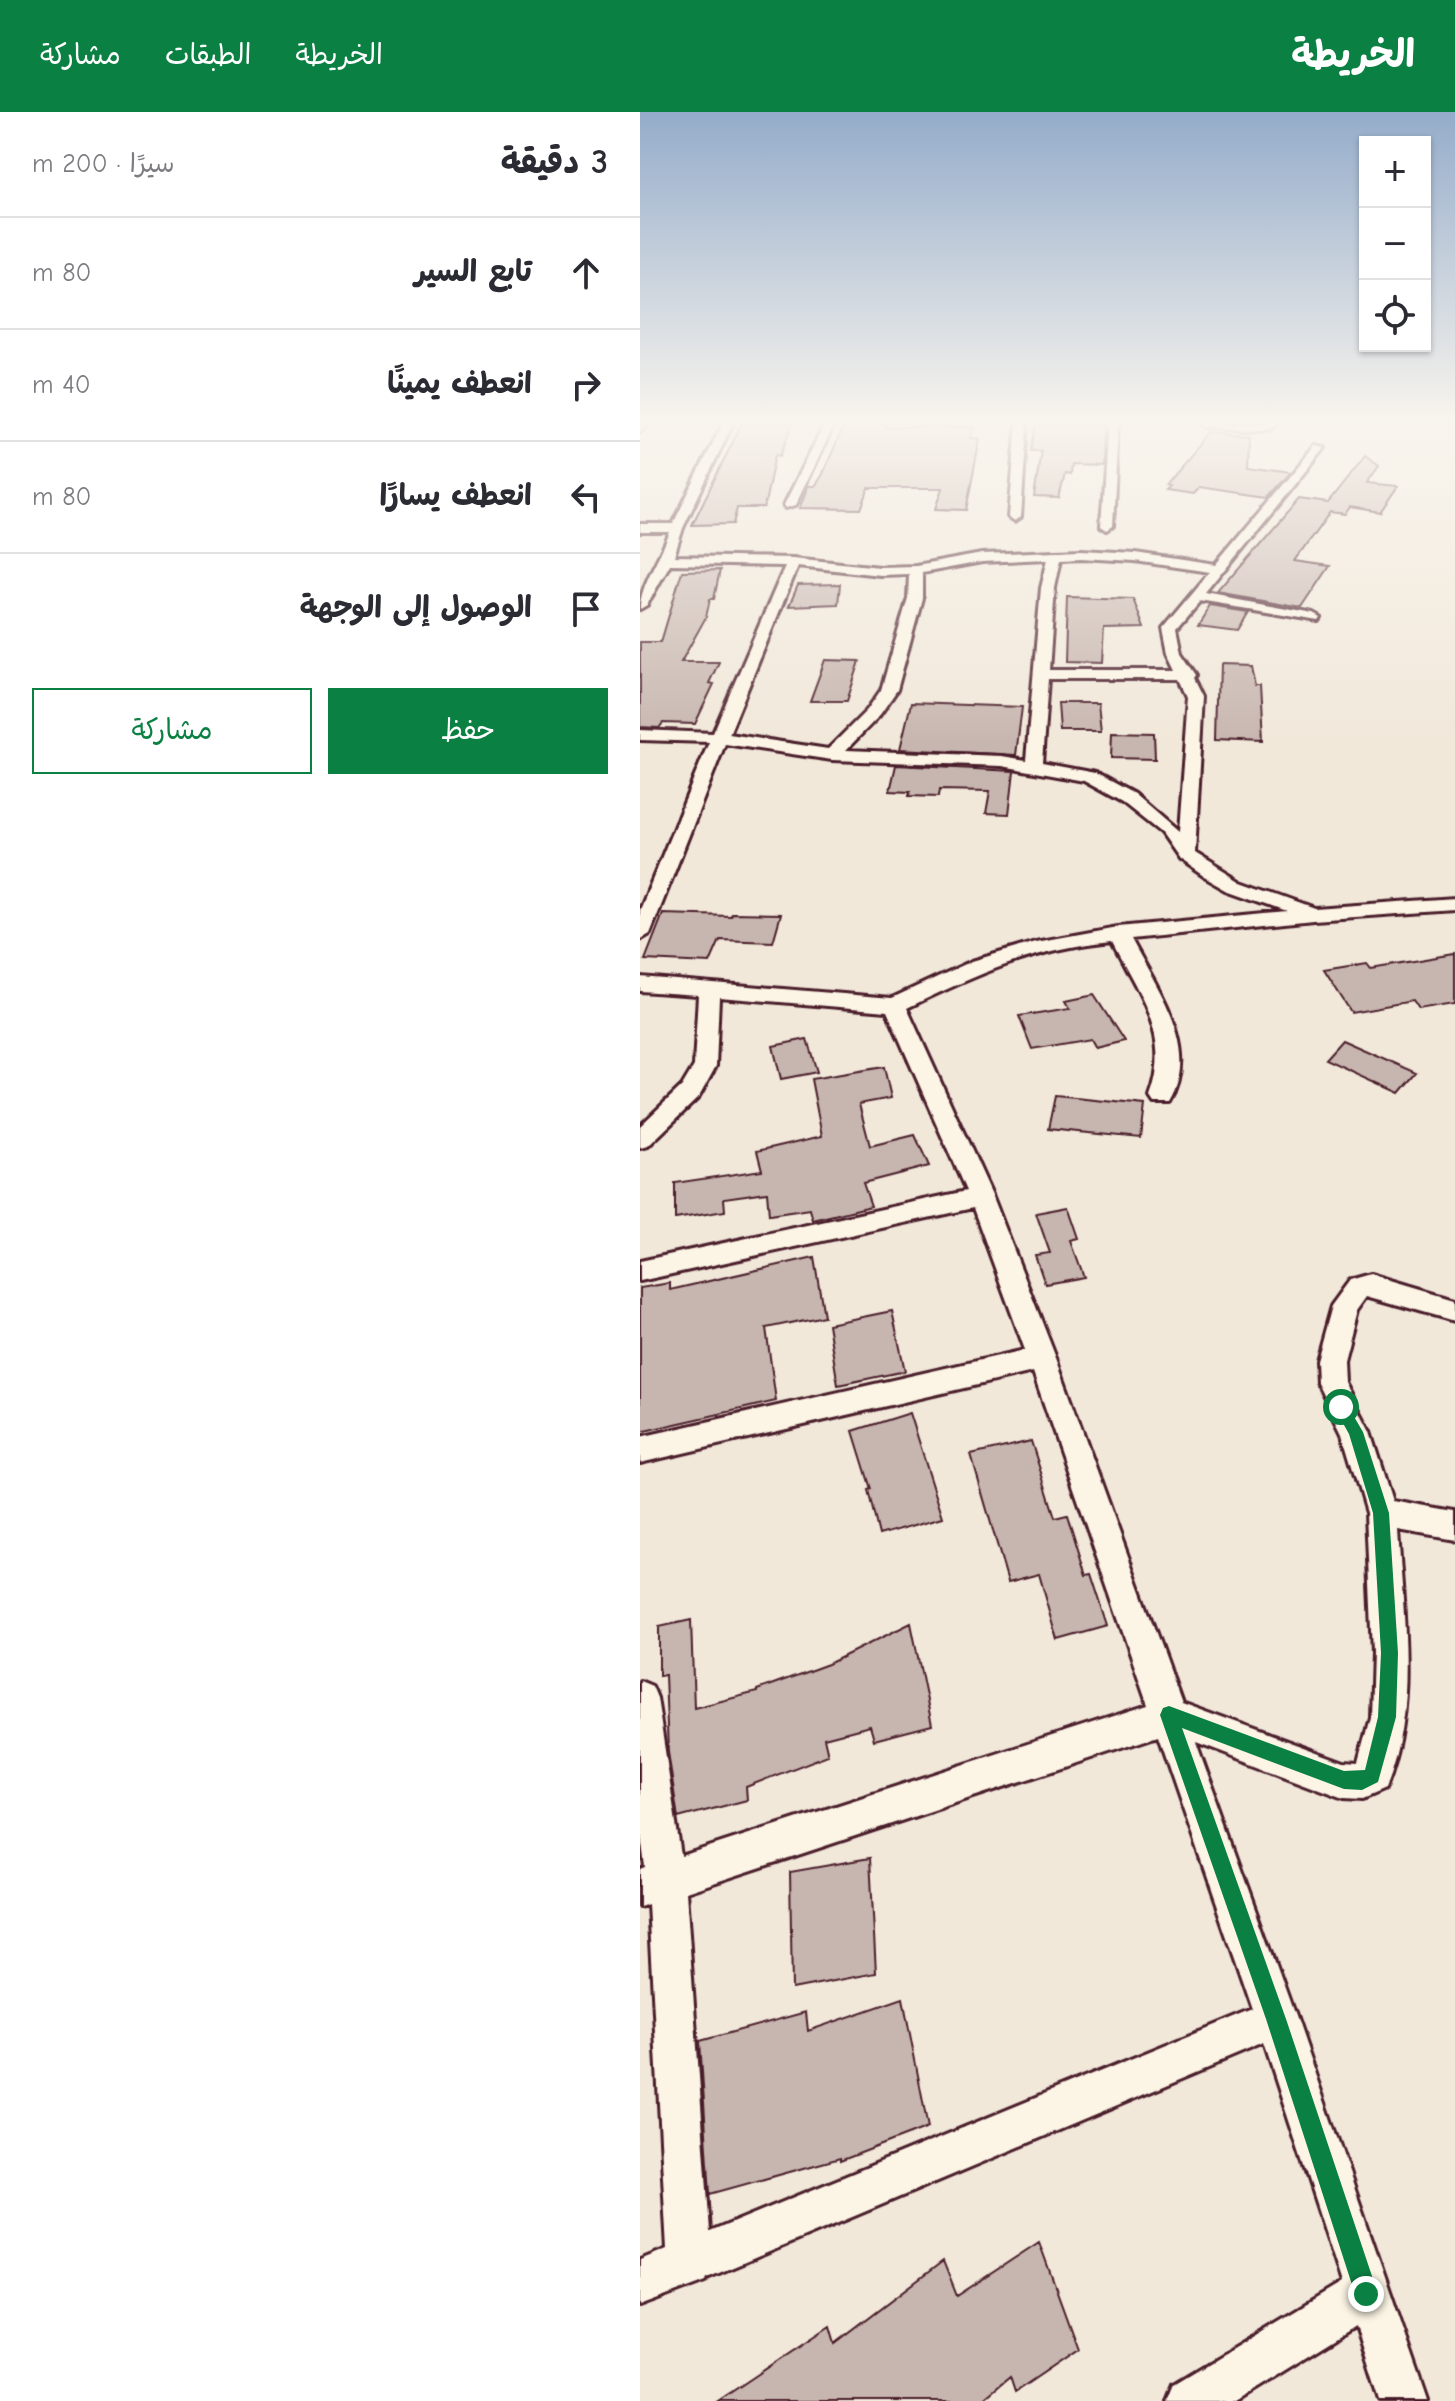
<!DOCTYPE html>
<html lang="ar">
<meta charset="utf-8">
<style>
:root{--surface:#fff;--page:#f2f2f3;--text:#2b2b33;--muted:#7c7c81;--line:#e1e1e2;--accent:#0b8043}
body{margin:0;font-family:"Comic Neue","Playpen Sans Arabic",sans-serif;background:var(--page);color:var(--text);direction:rtl}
.controls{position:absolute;right:24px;top:24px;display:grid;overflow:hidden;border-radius:0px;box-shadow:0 2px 6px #0004}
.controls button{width:72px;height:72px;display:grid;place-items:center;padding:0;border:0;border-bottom:2px solid var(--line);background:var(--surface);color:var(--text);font:40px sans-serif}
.stop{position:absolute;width:24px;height:24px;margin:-18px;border:6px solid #0b8043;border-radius:50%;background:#fff}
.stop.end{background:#0b8043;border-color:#fff;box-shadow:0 2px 8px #0008}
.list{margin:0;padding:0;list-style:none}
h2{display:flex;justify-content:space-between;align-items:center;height:104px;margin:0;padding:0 32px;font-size:34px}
h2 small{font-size:26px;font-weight:400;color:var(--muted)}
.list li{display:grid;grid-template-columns:52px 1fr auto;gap:24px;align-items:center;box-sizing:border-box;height:112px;padding:0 32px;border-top:2px solid var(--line)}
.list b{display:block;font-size:30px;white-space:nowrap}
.list em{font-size:26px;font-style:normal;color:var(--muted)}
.actions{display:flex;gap:16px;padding:24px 32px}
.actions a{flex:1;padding:18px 0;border:2px solid var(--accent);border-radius:0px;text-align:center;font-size:28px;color:var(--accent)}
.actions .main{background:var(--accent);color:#fff}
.icon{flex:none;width:44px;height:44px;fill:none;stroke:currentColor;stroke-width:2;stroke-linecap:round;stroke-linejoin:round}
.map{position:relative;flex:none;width:815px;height:2289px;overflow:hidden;direction:ltr}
header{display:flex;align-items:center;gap:48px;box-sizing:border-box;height:112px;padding:0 40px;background:var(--accent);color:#fff}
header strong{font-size:38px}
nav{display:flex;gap:44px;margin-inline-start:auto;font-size:28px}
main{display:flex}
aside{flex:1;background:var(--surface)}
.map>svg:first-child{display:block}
.building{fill:#c7b6af;stroke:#4a1f2b;stroke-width:2}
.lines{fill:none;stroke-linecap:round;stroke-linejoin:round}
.street-casing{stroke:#4a1f2b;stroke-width:6}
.secondary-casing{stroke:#4a1f2b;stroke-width:6}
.street{fill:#fcf5e5;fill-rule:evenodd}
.secondary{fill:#fcf5e5;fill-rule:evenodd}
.route{fill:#0b8043}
</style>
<header>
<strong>الخريطة</strong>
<nav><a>الخريطة</a><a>الطبقات</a><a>مشاركة</a></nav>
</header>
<main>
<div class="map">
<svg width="815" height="2289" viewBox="0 0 815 2289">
<rect width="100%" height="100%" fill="#f1e8da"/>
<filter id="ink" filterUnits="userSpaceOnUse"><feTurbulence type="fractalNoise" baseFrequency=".0125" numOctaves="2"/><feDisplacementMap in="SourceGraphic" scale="16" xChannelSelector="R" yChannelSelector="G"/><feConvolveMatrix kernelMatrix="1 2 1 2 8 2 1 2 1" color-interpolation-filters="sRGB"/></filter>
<g filter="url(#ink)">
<path class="building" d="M102,311H153L140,344L135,343L124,396H97L93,412L52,413Z
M205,311H246L245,315H334L331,326L340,327L326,398L296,397L303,376H229L221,397L160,396L169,374H175L182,364Z
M396,312L463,313L462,353L431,352L430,363L425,362L419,386L394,385L401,339H391Z
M571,320L609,322L608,354L651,360L629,385L559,375L553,382L525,378L529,374L525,373Z
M725,344L739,354L727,371L758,374L740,400L710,395L705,402L690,400L655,449L690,454L662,496L578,481L659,387L688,391Z
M80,458L74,487H70L66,505L41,550H79L69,571L74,572L55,612L23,611L19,616L0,615V530H21L42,459Z
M200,472L198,492L149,494L158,473Z
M427,485L493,487L504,516L464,517L462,551L425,550Z
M570,494L608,500L597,518L558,513Z
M185,548L220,549L207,589H170Z
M579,553L611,554L615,574H620L623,630L577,628Z
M271,591L382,595L376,643L260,637Z
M418,591H458L461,619H420Z
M472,620L514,621L515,647L471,646Z
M256,653L374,659L369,702L346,701L350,679L299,678L298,685L269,684L270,680L250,679Z
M92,801L141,802L133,830L80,828L70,851L5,848L23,802L91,804Z
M815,842V892L778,898L772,889L711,900L684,858L727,851L731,856Z
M454,883L484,929L455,936L450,927L392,937L379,904L430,896L426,889Z
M167,927L177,960L141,967L133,934Z
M702,928L777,961L760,981L685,947Z
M244,955L251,986L219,992L230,1034L275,1023L289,1054L223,1071L231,1094L173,1108L170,1097L129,1103L127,1080L84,1086L85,1099L35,1107V1071L122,1058L117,1039L182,1024L171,967Z
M415,984L505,993L501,1026L408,1017Z
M428,1095L439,1127L431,1129L444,1165L405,1172L395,1143L410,1141L396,1101Z
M174,1145L184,1204L126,1216L136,1289L0,1320V1176L30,1171V1178Z
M252,1199L265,1259L198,1273L188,1212Z
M270,1301L303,1405L239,1423L228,1378L231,1377L213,1319Z
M391,1329L415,1405L427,1402L446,1463L451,1462L468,1514L418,1528L399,1462L368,1470L331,1343Z
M51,1508L54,1596L117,1580V1578L188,1552L271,1511L292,1613L234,1628L230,1614L184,1626L188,1643L106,1675L107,1688L38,1706L28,1640L25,1563L19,1564V1515Z
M230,1746L236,1861L152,1877L150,1760Z
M263,1886L288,2015L200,2049V2046L70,2082L60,1929L166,1900L168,1919Z
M399,2130L438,2237L375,2280L370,2265L341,2289H78L190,2214L195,2231L303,2149L317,2184Z"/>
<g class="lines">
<defs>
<path id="street" d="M0,311H9L0,320Z
M83,311H93L43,416L34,444L153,446L240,455L276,454L342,442L441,438L495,441L576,453L676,334L685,336L566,482L674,502L681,506L679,509L560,489L537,516L542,541L557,563L555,566L564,584L555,741L602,770L674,796L815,786V798L673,808L491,827C516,875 563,936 530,991H514L510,985C533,925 498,881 472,829C393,837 337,862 267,896L353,1085L416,1246L541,1590L704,1650L718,1651L730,1605L732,1541L726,1401L702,1321L677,1270L676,1248L691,1194L710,1168L731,1162L815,1187V1209L727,1184L717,1198L704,1248L705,1270L731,1320L753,1389L815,1400V1428L758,1418C763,1504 778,1595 745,1677L722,1687L704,1686L556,1630L656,1907L788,2289H740L716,2214L595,2289H527L534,2272L702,2171L624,1932L67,2166L66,2169L0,2194V2148L27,2137L8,1792L0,1795V1757L5,1755L0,1714V1569L12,1574L17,1586L41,1744L508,1593L393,1260L0,1351V1325L385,1238L333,1096L0,1169V1149L326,1079L247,899L79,885L76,954L59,985L8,1034L0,1036V1014L42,974L54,954L58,883L0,879V865L252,886L332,849L396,830L478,815L647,799L588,778L565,765L539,747L521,721L482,690L444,669L362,654L192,648L85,632L10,822L0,828V798L69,630L0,628V618L73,621L145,454L30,452L7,493L0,497C0,473 21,444 30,420H0V412H33ZM441,446L495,449L570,460L523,516L528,541L536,558H409L415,476L421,447ZM408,447L401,476L386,648L362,644L206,638L239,604L257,578L282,486V461L342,450ZM158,454L240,463L269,462L268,486L241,578L227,598L188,637L89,622ZM408,567H540L548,584L538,720L494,682L455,661L402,651ZM518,1624L612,1897L70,2120L46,1780Z
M185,311H195L156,393L146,396L144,393Z
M377,311H387L381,405L375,409L369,405Z
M468,311H478L473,414L467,418L461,414Z"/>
<path id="secondary" d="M561,311H635L636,313L629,317L568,315Z"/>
</defs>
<use href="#street" class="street-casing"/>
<use href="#secondary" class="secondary-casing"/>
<use href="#street" class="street"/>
<use href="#secondary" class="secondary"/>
</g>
</g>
<linearGradient id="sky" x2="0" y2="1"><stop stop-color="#94acca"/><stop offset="0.49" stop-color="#f9f5ee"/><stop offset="1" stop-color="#f9f5ee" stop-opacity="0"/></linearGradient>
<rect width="815" height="632" fill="url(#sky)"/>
<path class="route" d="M701,1289L706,1291L723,1320L749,1401L758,1541L756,1605L738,1670L722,1678L704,1677L542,1616L646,1907L738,2182L734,2190L726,2194L718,2190L715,2182L626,1907L520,1603L523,1596L529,1594L704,1659L725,1658L738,1605L741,1541L733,1401L709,1322L694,1295Z"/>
</svg>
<div class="controls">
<button>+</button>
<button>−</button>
<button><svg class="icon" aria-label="locate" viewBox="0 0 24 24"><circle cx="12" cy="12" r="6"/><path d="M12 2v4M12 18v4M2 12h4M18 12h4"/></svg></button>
</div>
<div class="stop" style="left:701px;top:1295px"></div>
<div class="stop end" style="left:726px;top:2182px"></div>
</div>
<aside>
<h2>3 دقيقة<small>سيرًا · 200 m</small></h2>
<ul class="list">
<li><svg class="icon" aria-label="ahead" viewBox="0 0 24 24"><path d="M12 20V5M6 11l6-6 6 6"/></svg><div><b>تابع السير</b></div><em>80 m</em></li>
<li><svg class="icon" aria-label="right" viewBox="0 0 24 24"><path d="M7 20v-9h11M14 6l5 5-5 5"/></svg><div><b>انعطف يمينًا</b></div><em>40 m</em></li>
<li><svg class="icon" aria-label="left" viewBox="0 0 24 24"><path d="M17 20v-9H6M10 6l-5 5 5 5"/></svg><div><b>انعطف يسارًا</b></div><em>80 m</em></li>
<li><svg class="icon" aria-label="arrive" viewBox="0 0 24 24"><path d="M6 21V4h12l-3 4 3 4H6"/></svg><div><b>الوصول إلى الوجهة</b></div></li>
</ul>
<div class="actions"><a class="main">حفظ</a><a>مشاركة</a></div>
</aside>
</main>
